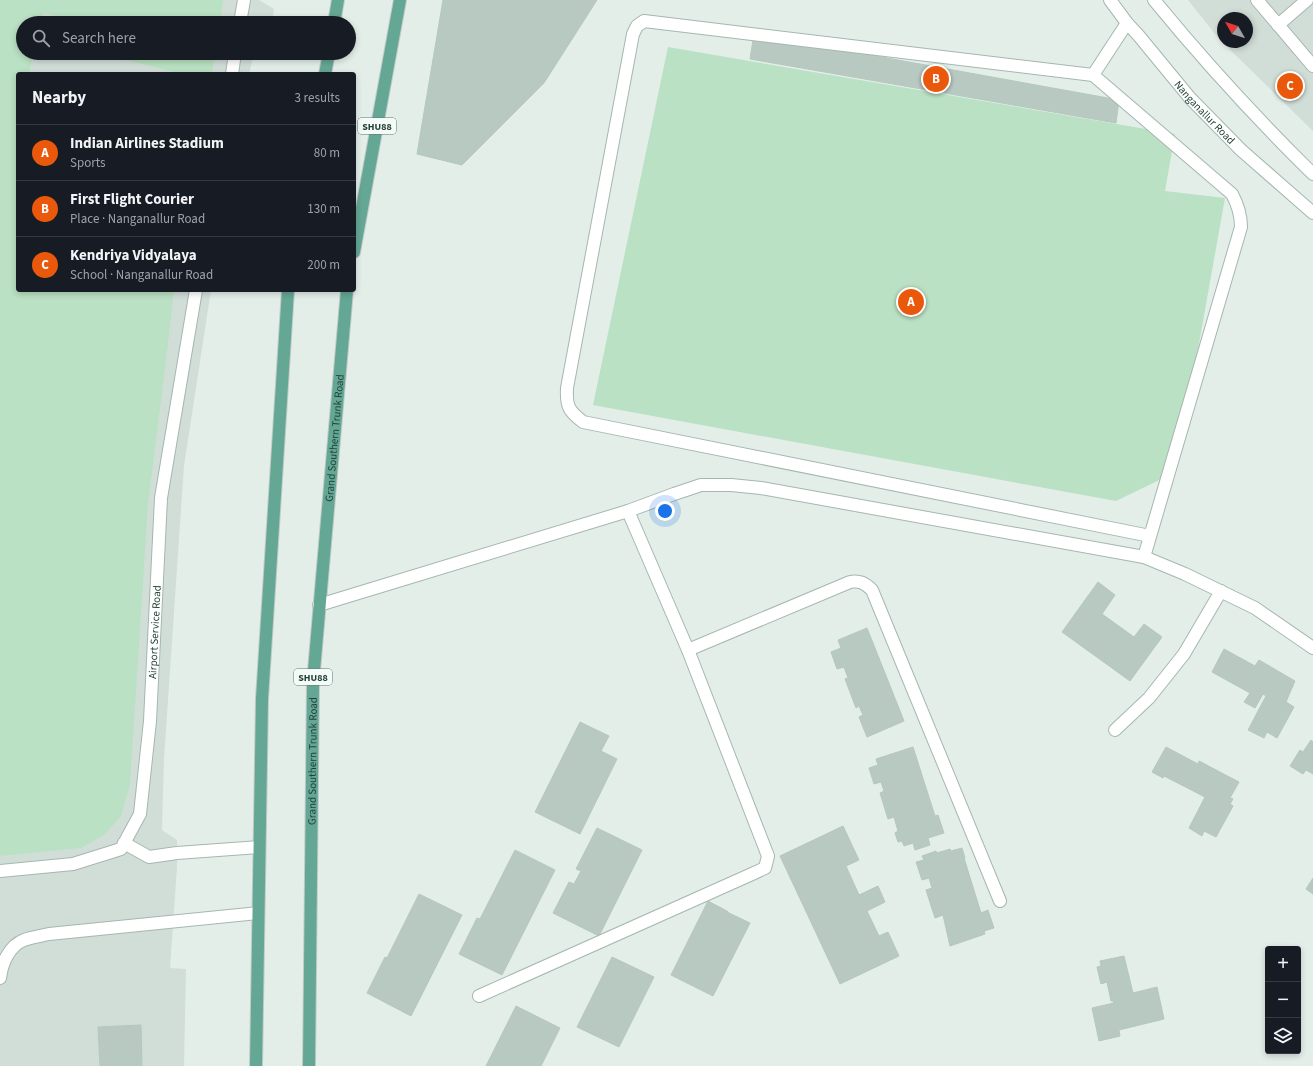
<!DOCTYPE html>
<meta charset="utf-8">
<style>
:root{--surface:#171b24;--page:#20242c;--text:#f1f3f6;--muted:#9ea1a6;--line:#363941;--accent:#ea580c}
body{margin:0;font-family:"Source Sans 3",sans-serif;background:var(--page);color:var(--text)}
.controls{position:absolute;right:12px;bottom:12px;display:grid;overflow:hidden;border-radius:4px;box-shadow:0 2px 6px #0003}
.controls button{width:36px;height:36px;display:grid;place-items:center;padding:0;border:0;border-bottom:1px solid var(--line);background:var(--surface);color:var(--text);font:20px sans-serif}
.compass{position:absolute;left:1217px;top:12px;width:36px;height:36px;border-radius:50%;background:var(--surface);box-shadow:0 2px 6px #0003;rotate:309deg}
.you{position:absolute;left:665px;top:511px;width:14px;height:14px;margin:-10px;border:3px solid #fff;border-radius:50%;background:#1a73e8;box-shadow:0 0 0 6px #1a73e833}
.badge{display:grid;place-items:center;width:26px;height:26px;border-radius:50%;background:var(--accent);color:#fff;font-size:13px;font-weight:700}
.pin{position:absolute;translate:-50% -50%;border:2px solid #fff;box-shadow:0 1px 4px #0006}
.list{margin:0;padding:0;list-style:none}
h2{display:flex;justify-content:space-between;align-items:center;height:52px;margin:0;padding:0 16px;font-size:17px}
h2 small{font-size:13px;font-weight:400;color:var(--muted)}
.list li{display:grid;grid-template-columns:26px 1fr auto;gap:12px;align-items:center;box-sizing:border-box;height:56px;padding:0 16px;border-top:1px solid var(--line)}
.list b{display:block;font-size:15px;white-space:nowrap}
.list p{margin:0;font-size:13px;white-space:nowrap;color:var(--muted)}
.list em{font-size:13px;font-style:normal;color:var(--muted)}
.icon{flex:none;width:22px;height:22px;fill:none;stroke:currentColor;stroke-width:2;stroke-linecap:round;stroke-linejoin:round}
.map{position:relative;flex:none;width:1313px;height:1066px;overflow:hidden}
.search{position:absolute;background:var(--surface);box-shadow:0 2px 6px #0003;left:16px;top:16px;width:340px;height:44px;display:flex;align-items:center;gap:10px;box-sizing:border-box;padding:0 14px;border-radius:22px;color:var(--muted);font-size:15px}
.panel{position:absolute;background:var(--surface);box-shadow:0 2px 6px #0003;left:16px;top:72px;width:340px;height:220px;border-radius:4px}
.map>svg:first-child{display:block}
.built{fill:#d1ded7;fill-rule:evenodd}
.green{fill:#bae1c3}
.building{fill:#b8c9c1;stroke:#b4c8bf}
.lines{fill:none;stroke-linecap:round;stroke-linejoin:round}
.minor-casing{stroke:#a5b7b0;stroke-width:14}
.major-casing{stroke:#c1cac7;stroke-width:14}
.minor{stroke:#fff;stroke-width:12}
.major{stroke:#64a794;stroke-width:12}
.labels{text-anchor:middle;stroke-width:3;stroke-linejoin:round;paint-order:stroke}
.shield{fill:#f4faf7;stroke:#607871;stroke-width:1}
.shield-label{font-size:10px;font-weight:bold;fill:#214137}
.street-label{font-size:11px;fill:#214137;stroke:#f4faf7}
</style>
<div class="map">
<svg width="1313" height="1066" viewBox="0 0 1313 1066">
<rect width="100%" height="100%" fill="#e3eee9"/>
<path class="built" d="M0,0H259L274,9L272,23H23V53H268L267,57H253L249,74H18V290H211L184,466L164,759L162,830L177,840V867L170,968L186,969L184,1066H0Z
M1188,0H1313V131L1219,39ZM1223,18H1247V42H1223Z"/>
<path class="green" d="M0,0H223L220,23H86L44,13L41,23H23V53H34L29,74H18V290H174L165,369L148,504L130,785L121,816L104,835L81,848L0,856Z
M668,47L1175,134L1165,191L1225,198L1176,472L1116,501L593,405Z
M99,53H215L212,74H182Z"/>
<path class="building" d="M443,0H597L544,83L462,165L417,154Z
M754,34L1119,100L1116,123L750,59Z
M1098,582L1115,595L1102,614L1134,637L1144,624L1162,637L1130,681L1062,632Z
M867,628L904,721L867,737L859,717L863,715L859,706L856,708L845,679L848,678L844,667L837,669L831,652L841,648L838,640Z
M1224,649L1255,666L1259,660L1295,681L1286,702L1294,707L1277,738L1267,732L1264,738L1248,730L1266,696L1263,694L1255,708L1244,702L1250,693L1212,672Z
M580,722L609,736L601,751L617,759L580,834L535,812Z
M1311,740L1313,742V774L1306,770L1303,774L1290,766L1300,750L1303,752Z
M913,747L935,816L938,815L944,833L928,838L930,845L915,850L913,843L904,846L902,841L898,842L895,833L898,831L894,817L888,819L880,793L884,791L881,782L874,784L869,768L878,765L876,759Z
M1166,747L1198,764L1199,761L1239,782L1230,798L1233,799L1230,804L1233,806L1216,837L1204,831L1202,836L1189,828L1205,797L1164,776L1163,778L1152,772Z
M843,826L859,860L846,866L859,895L878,886L885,902L867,911L879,936L888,932L899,956L840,984L780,856Z
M597,828L642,850L599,936L553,913L569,882L574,884L581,871L576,869Z
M962,848L965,858H964L981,913L988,910L994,928L984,931L985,934L950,946L943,915L935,918L926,890L932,888L929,878L922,880L916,862L924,860L922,856L936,851L937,853L950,849L951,851Z
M515,850L555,870L502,975L459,954L477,918L480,919Z
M1313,878V894L1306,889Z
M419,894L462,915L411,1016L367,993L385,957L387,958Z
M708,901L727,911L729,913L750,923L713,996L671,975Z
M1124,956L1133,993L1157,987L1164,1019L1119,1030L1120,1036L1099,1041L1092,1008L1114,1003L1113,1001H1111L1107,982L1101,984L1097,967L1101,966L1100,961Z
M612,957L654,977L619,1047L577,1027Z
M516,1006L560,1028L541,1066H486Z
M141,1025L142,1066H100L98,1027Z"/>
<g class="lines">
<defs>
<g id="minor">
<path id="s1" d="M1110,0L1127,23L1139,36L1190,98L1241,150L1313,213"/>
<path d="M1154,0C1204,61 1257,119 1313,174"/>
<path d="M1257,0L1313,66"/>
<path d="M240,23L244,0"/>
<path d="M1127,23L1093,75L1232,194C1238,205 1241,214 1241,227L1144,557"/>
<path d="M1278,25L1307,0"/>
<path d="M232,74L235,53"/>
<path d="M1093,75L644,21L637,26L633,34L567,388C566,407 569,411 583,422L1150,536"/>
<path d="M319,605L628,511L674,494L701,485H731L761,488L1144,557L1185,574L1255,608L1313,648"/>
<path d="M688,650L850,582C859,580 865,583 872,590L1000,901"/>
<path d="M1115,730L1149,698L1184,654L1221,591"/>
<path d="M124,843L149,857L177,853L259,847"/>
<path id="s2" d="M0,871L73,864L121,849L140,814L150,721L161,498L196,290"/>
<path d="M0,978C2,963 9,946 24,940C32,937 41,936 49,934L258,913"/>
<path d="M479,996L752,874L765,868L768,856L688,650L628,511"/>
</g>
<g id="major">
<path d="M334,23L338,0"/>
<path d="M325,74L329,53"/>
<path d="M354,252L400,0"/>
<path d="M256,1066L262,699L288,290"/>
<path id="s3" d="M309,1066L313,682L347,290"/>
</g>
</defs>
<use href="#minor" class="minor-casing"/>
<use href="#major" class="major-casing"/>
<use href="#minor" class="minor"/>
<use href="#major" class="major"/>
</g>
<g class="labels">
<g class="shield">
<rect x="358" y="118" width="38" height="16" rx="3"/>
<rect x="294" y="669" width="38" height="16" rx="3"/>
</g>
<g class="shield-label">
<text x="377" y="130">SHU88</text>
<text x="313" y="681">SHU88</text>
</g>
<g class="street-label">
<text dy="4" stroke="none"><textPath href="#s1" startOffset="147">Nanganallur Road</textPath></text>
<text dy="4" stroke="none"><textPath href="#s3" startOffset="629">Grand Southern Trunk Road</textPath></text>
<text dy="4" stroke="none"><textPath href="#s2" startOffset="346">Airport Service Road</textPath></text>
<text dy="4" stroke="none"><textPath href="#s3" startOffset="305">Grand Southern Trunk Road</textPath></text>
</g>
</g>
</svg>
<div class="controls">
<button>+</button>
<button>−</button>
<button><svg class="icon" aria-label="layers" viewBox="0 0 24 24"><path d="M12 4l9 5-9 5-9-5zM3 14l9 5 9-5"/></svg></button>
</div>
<svg class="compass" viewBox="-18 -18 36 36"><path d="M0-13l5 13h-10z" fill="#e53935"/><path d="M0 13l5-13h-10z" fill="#9ea1a6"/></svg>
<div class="you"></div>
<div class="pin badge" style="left:911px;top:302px">A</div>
<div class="pin badge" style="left:936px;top:79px">B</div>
<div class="pin badge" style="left:1290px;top:86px">C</div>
<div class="search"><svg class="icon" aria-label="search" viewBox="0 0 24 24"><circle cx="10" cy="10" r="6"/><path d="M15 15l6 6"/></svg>Search here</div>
<section class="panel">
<h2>Nearby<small>3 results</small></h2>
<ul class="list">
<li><span class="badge">A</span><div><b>Indian Airlines Stadium</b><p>Sports</p></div><em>80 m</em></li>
<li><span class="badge">B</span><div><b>First Flight Courier</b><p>Place · Nanganallur Road</p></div><em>130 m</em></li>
<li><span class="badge">C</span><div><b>Kendriya Vidyalaya</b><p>School · Nanganallur Road</p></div><em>200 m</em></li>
</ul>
</section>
</div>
